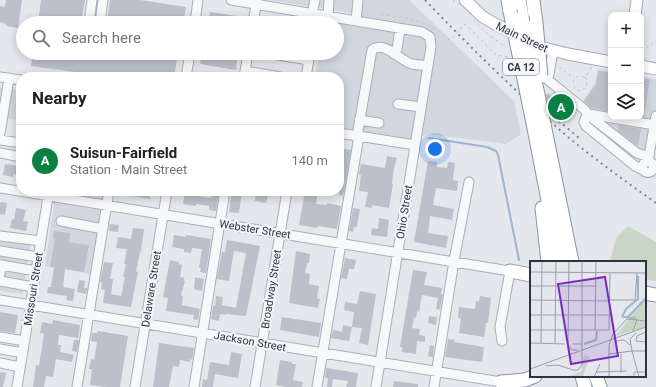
<!DOCTYPE html>
<meta charset="utf-8">
<style>
:root{--surface:#fff;--page:#f6f6f6;--text:#202124;--muted:#757577;--line:#e0e0e0;--accent:#0b8043}
body{margin:0;font-family:Roboto,sans-serif;background:var(--page);color:var(--text)}
.controls{position:absolute;right:12px;top:12px;display:grid;overflow:hidden;border-radius:8px;box-shadow:0 2px 10px #0003}
.controls button{width:36px;height:36px;display:grid;place-items:center;padding:0;border:0;border-bottom:1px solid var(--line);background:var(--surface);color:var(--text);font:20px sans-serif}
.you{position:absolute;left:435px;top:149px;width:14px;height:14px;margin:-10px;border:3px solid #fff;border-radius:50%;background:#1a73e8;box-shadow:0 0 0 6px #1a73e833}
.badge{display:grid;place-items:center;width:26px;height:26px;border-radius:50%;background:var(--accent);color:#fff;font-size:13px;font-weight:700}
.pin{position:absolute;translate:-50% -50%;border:2px solid #fff;box-shadow:0 1px 4px #0006}
.list{margin:0;padding:0;list-style:none}
h2{display:flex;justify-content:space-between;align-items:center;height:52px;margin:0;padding:0 16px;font-size:17px}
h2 small{font-size:13px;font-weight:400;color:var(--muted)}
.list li{display:grid;grid-template-columns:26px 1fr auto;gap:12px;align-items:center;box-sizing:border-box;height:72px;padding:0 16px;border-top:1px solid var(--line)}
.list b{display:block;font-size:15px;white-space:nowrap}
.list p{margin:0;font-size:13px;white-space:nowrap;color:var(--muted)}
.list em{font-size:13px;font-style:normal;color:var(--muted)}
.icon{flex:none;width:22px;height:22px;fill:none;stroke:currentColor;stroke-width:2;stroke-linecap:round;stroke-linejoin:round}
.map{position:relative;flex:none;width:656px;height:387px;overflow:hidden}
.search{position:absolute;background:var(--surface);box-shadow:0 2px 10px #0003;left:16px;top:16px;width:328px;height:44px;display:flex;align-items:center;gap:10px;box-sizing:border-box;padding:0 14px;border-radius:22px;color:var(--muted);font-size:15px}
.panel{position:absolute;background:var(--surface);box-shadow:0 2px 10px #0003;left:16px;top:72px;width:328px;height:124px;border-radius:16px}
.map>svg:first-child{display:block}
.built{fill:#d2d6de}
.green{fill:#c9d6c5}
.lines{fill:none;stroke-linecap:round;stroke-linejoin:round}
.stream{stroke:#9fb4cc;stroke-width:2}
.building{fill:#bbc0ca}
.minor-casing{stroke:#a9aeb7;stroke-width:11}
.major-casing{stroke:#a3abb8;stroke-width:13}
.highway-casing{stroke:#8b94a3;stroke-width:15}
.path{stroke:#c2c5cb;stroke-width:1;stroke-dasharray:3 3;stroke-linecap:butt}
.minor{stroke:#f7f8fa;stroke-width:9}
.major{stroke:#fff;stroke-width:11}
.highway{stroke:#fff;stroke-width:13}
.rail{stroke:#7d8696;stroke-width:2;stroke-dasharray:2 4;stroke-linecap:butt}
.highway-bridge-casing{stroke:#8b94a3;stroke-width:15;stroke-linecap:butt}
.path-bridge{stroke:#c2c5cb;stroke-width:1;stroke-dasharray:3 3;stroke-linecap:butt}
.highway-bridge{stroke:#fff;stroke-width:13}
.labels{text-anchor:middle;stroke-width:4;stroke-linejoin:round;paint-order:stroke}
.shield{fill:#f4f6f9;stroke:#676e7b;stroke-width:1}
.shield-label{font-size:10px;font-weight:bold;fill:#2b3445}
.street-label{font-size:11px;fill:#2b3445;stroke:#f4f6f9}
.inset-river{fill:none;stroke:#9fb4cc;stroke-width:2}
.inset-road{fill:none;stroke:#9a9fa9;stroke-width:1}
.view{fill:#7b2cbf;fill-opacity:0.15;stroke:#7b2cbf;stroke-width:2}
.inset-edge{fill:none;stroke:#2b3445;stroke-width:2}
</style>
<div class="map">
<svg width="656" height="387" viewBox="0 0 656 387">
<rect width="100%" height="100%" fill="#e4e7ec"/>
<path class="built" d="M270,0H353L352,13Z
M360,0H409L514,101L521,134L506,144L428,134L411,139L339,128V77H315L319,53H337V23L358,27Z
M598,69L611,71V117H641V76L656,79V126L649,125L646,147L643,151L601,119L582,102L595,83Z
M0,87L21,91V121L7,118L0,122Z
M56,191H106L92,274L45,266Z
M0,230L32,235L23,294L0,291Z"/>
<path class="green" d="M628,226L656,242V281L645,279V262H610L616,238Z"/>
<g class="lines">
<path class="stream" d="M429,138L487,147L496,151L498,155L519,260"/>
</g>
<path class="building" d="M6,0H22L18,28L6,26V24L0,22V6L5,7Z
M41,0H85L81,23H38Z
M110,0H140L186,7L183,23H107Z
M210,12L244,17L243,23H208Z
M33,53H178L174,77H105V75H97L31,66Z
M202,53H238L236,70L200,64Z
M598,71L611,73V97L609,109L607,111L591,108L584,101L596,84Z
M641,78L650,79L644,117H641Z
M548,93L551,96L554,93L573,108L570,112L573,114L568,120L548,103L546,95Z
M619,125L641,129L638,146L618,131Z
M344,149L351,150L343,196L339,195V170Z
M387,156L397,158L394,168L392,183L393,184L389,208L372,205V208L365,207L368,192L359,191L361,175H359L361,164L385,168Z
M428,161L437,162V167L447,168L448,162L455,163L453,180L458,181L457,191L436,188L433,205L454,209L452,220L430,216L428,233L448,236L446,248L414,242Z
M5,164L20,166L18,175L13,174V177L3,175Z
M120,191H151L150,199L120,194Z
M185,191H199L198,196L211,198L212,191H219L216,211L209,210V206L196,204V206L183,204Z
M232,191H242L239,213L229,212Z
M305,191H318L316,204L327,205V203L341,206L337,229L318,226L317,228L299,225Z
M256,193L268,195L266,203L255,201Z
M0,202L7,203L5,215L0,214Z
M16,208L26,210L23,221L28,222L26,231L10,228L12,219L14,220Z
M353,208L360,209L357,227H354L353,232L349,231Z
M379,218L389,220L387,237L371,235L372,228L378,229Z
M110,224L119,225L118,232L109,231Z
M133,228L144,229L141,252H140L136,271L138,272L131,307L103,303L105,290L101,289L102,282H100L104,262L113,263L110,279H113L111,294L121,296L125,277H123L126,264H124L127,249L116,248L118,237L131,239Z
M54,231L70,233L69,242L89,245L84,272L65,269L63,287L75,289L73,301L66,300L67,296L47,293L48,287H51L54,267H50L55,239L53,238Z
M174,235L186,237V235L211,239L206,273L200,272L201,268H199L202,249L192,248L191,253L184,252V249L172,247Z
M227,240L260,246L246,316L226,314V315L220,314L219,321L211,319L213,306H215L216,296L223,297L222,305L236,308L246,253L234,251L229,281L217,279L222,252H225Z
M296,251L310,254L309,263H307L305,273L310,274L309,284L319,286L317,298L320,299L318,308L289,303Z
M345,258L356,260L354,269H349L347,279L341,278Z
M170,260L179,262V264L182,265L180,277L184,278V281H185L181,295L183,296L182,305L200,309L198,320L193,319L194,315L166,311L168,298L163,297Z
M413,270L427,272L424,285L442,288L441,294H443L440,310L436,309L438,298L422,295L419,312L417,311L416,318L414,317L412,328L420,329L419,335L425,336V342L417,341L416,354L402,352V347H400Z
M195,277L204,279L202,291L194,289Z
M79,280L85,281L84,288H87L86,294L77,292Z
M360,291L376,294L368,345L359,343L362,328L352,327L354,312L344,310L345,302L357,304Z
M480,296L491,298L488,323H486L484,337L459,333L461,318H458L459,307L475,309L476,301L479,302Z
M0,312L18,315L15,333L0,331Z
M429,316L437,317L436,325L428,323Z
M282,317L321,323L319,337L280,330Z
M53,320L80,325L78,338L59,335L58,345H61L60,352L74,355L72,362L56,359L53,377L46,376L44,387H33L36,365L39,366L44,334L40,333L42,322L52,324Z
M343,325L352,327L349,341L331,338L333,330L342,332Z
M98,331L128,336L120,387H106L90,385L92,369H89L91,359L94,360L97,342L91,341L92,333H97Z
M448,339L455,340L454,342L484,347L482,362L445,357Z
M74,340H79L77,352L72,351Z
M159,343L194,348L192,360L190,359V362L180,360L179,367L173,366L169,387H153Z
M430,345L434,346L433,357L428,356Z
M231,352L242,354L238,378L215,374L213,387H202L203,379L207,380L210,362L229,365Z
M280,360L292,362V364H296L293,380L303,382L302,387H286L276,385Z
M326,368L358,373L356,387H346L348,381L333,379L332,387H327L328,378H325Z
M0,372L6,373L3,387H0Z
M394,381L418,384V387H393Z"/>
<g class="lines">
<defs>
<path id="minor" d="M231,0L422,32L430,37L431,47L376,387
M312,14L315,0
M328,16L329,0
M356,21L358,0
M89,23L92,0
M100,23L103,0
M195,23L198,0
M253,23L257,0
M553,51L548,80L585,110L587,114L637,153L649,157
M266,53L309,60
M394,54L397,49L400,29
M252,72L280,77
M0,77L21,80
M186,77L190,53
M244,77L248,53
M306,77L310,53
M398,104L421,107
M587,114L584,122L586,126L635,166L643,170
M588,114L655,125
M359,120L379,123
M339,133L415,145
M0,134L9,78
M357,136L372,50C385,40 400,61 412,64C417,65 423,65 428,66
M0,140L21,143
M0,153L21,157
M648,161L656,116
M642.5 167a5.5 5.5 0 1 1 11 0a5.5 5.5 0 1 1-11 0Z
M0,188L510,271L500,327L502,341
M61,221L103,229
M0,236L41,241
M0,251L38,257
M0,274L1,265L36,271
M0,281L33,287
M0,300L501,382
M0,337L25,341
M0,349L23,353
M0,363L20,367
M17,387L49,191
M77,387L109,191
M135,387L167,191
M194,387L225,191
M255,387L287,191
M317,387L359,136
M434,387L454,261L469,182"/>
<path id="major" d="M465,0L483,17L495,24L544,48L568,54L611,62
M635,15L637,0
M641,66L656,69"/>
<path id="highway" d="M508,0L510,11
M519,0L522,17
M533,0L536,23
M533,123L560,262
M544,124L572,262
M542,208L548,262
M510,271L531,275
M645,293L656,295
M582,376L585,387
M596,376L600,387
M501,382L525,380L535,376"/>
</defs>
<use href="#minor" class="minor-casing"/>
<use href="#major" class="major-casing"/>
<use href="#highway" class="highway-casing"/>
<path class="path" d="M453,0L458,5
M473,20L490,36L506,47
M641,52L656,41
M559,67L574,78
M585,77L587,81L586,88L579,91C574,88 572,85 574,80L578,76L585,77L592,67"/>
<use href="#minor" class="minor"/>
<use href="#major" class="major"/>
<use href="#highway" class="highway"/>
<path class="rail" d="M425,0C469,46 514,90 561,131C591,157 624,180 656,203
M554,117L579,138"/>
<defs>
<path id="highway-bridge" d="M510,11L533,123
M522,17L544,124
M536,23L541,76"/>
</defs>
<use href="#highway-bridge" class="highway-bridge-casing"/>
<path class="path-bridge" d="M381,14C410,19 427,19 450,40L465,24L496,55L509,57"/>
<use href="#highway-bridge" class="highway-bridge"/>
</g>
<g class="labels">
<rect class="shield" x="503" y="59" width="36" height="16" rx="3"/>
<g class="shield-label">
<text x="521" y="71">CA 12</text>
</g>
<g class="street-label">
<text transform="translate(522 37) rotate(25)" y="4">Main Street</text>
<text transform="translate(404 212) rotate(-81)" y="4">Ohio Street</text>
<text transform="translate(255 229) rotate(9)" y="4">Webster Street</text>
<text transform="translate(33 289) rotate(-81)" y="4">Missouri Street</text>
<text transform="translate(151 289) rotate(-81)" y="4">Delaware Street</text>
<text transform="translate(271 289) rotate(-81)" y="4">Broadway Street</text>
<text transform="translate(250 341) rotate(10)" y="4">Jackson Street</text>
</g>
</g>
<g transform="translate(530 261)">
<rect width="116" height="116" fill="#e4e7ec"/>
<path d="M116,38V66L85,75L115,39ZM54,94L60,96L53,115L36,116L51,111Z" fill="#c9d6c5"/>
<path class="inset-river" d="M92,56L96,48L108,38V15M93,56L106,57M98,56L116,37M54,83L66,79L67,70"/>
<path class="inset-road" d="M0,11L116,12M0,25H66M0,39L79,40M79,39H105L107,12M0,54H79M0,69H79L80,12M65,69L66,0M103,70L107,58M116,71L107,75L106,80L116,81M85,80L94,79L100,84M0,82L35,83M11,82L12,0M25,83L26,0M38,83L39,0M43,83H52V0M38,84L42,89H48M102,90L100,78L106,72M79,93L102,90M91,93V112M16,105L28,104L43,109H48L52,104V83M0,108L116,66M66,111L97,110M104,115V111H116M64,116L70,103M79,116V84L83,73L97,58L116,60M109,116L102,90H116"/>
<path class="view" d="M75,16L88,95L41,103L28,23Z"/>
<rect width="116" height="116" class="inset-edge"/>
</g>
</svg>
<div class="controls">
<button>+</button>
<button>−</button>
<button><svg class="icon" aria-label="layers" viewBox="0 0 24 24"><path d="M12 4l9 5-9 5-9-5zM3 14l9 5 9-5"/></svg></button>
</div>
<div class="you"></div>
<div class="pin badge" style="left:561px;top:107px">A</div>
<div class="search"><svg class="icon" aria-label="search" viewBox="0 0 24 24"><circle cx="10" cy="10" r="6"/><path d="M15 15l6 6"/></svg>Search here</div>
<section class="panel">
<h2>Nearby<small></small></h2>
<ul class="list">
<li><span class="badge">A</span><div><b>Suisun-Fairfield</b><p>Station · Main Street</p></div><em>140 m</em></li>
</ul>
</section>
</div>
